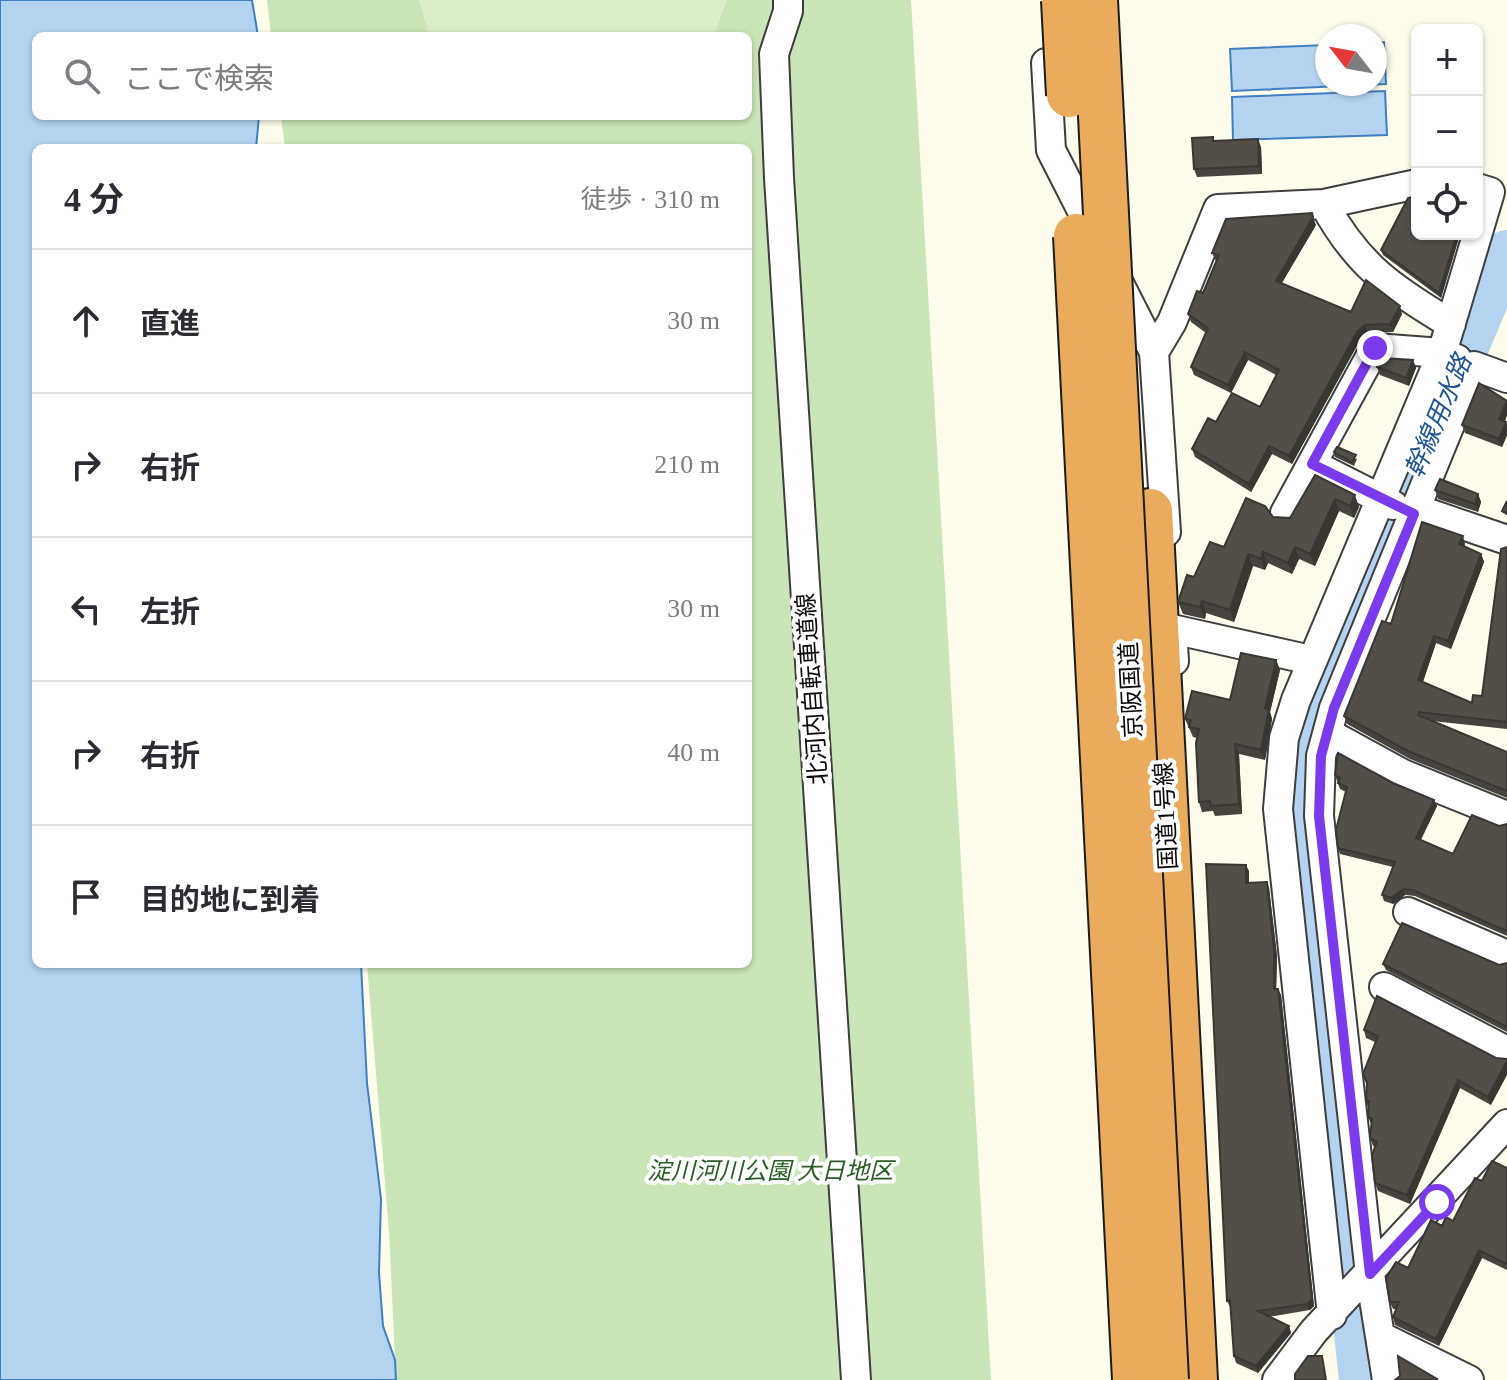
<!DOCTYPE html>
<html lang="ja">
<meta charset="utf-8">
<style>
:root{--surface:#fff;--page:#f2f2f3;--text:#2b2b33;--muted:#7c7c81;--line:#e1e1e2}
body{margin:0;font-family:"Times New Roman","Noto Sans JP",serif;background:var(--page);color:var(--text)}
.controls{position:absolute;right:24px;top:24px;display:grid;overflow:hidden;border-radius:12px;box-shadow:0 2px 6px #0004}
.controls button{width:72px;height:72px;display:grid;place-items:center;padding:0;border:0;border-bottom:2px solid var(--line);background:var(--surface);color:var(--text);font:40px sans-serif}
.compass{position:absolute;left:1315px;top:24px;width:72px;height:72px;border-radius:50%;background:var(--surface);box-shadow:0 2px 6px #0004;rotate:301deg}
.stop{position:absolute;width:24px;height:24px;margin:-18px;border:6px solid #7c3aed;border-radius:50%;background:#fff}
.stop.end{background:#7c3aed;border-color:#fff;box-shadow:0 2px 8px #0008}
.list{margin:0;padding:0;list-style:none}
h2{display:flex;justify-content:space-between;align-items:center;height:104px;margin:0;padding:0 32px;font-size:34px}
h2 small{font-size:26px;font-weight:400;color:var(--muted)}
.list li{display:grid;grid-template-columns:52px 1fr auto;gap:24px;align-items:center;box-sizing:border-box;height:144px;padding:0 32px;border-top:2px solid var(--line)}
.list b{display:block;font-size:30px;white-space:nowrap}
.list em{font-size:26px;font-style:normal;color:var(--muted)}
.icon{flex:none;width:44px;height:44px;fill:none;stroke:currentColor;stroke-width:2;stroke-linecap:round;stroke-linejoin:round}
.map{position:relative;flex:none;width:1507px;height:1380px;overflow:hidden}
.search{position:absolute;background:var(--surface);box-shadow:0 2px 6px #0004;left:32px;top:32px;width:720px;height:88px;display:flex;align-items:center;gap:20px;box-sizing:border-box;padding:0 28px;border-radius:12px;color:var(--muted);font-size:30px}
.panel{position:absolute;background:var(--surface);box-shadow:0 2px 6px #0004;left:32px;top:144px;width:720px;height:824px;border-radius:12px}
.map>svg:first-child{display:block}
.green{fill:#cae5b8}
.pitch{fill:#dcedc9}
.water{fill:#b3d3f1;stroke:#3f80c3;stroke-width:2}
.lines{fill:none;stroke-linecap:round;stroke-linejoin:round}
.river{stroke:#b3d3f1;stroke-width:44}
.street-casing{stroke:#3e3e3e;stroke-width:32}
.highway-casing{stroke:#1c1c1c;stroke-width:48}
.street{stroke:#fff;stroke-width:28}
.highway{stroke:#eaac5c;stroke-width:44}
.highway-bridge-casing{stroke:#1c1c1c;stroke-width:48;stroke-linecap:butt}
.highway-bridge{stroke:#eaac5c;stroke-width:44}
.wall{fill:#47433e}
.shaded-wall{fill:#3a3732}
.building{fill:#534e48;stroke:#3a3732;stroke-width:2}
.route{stroke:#7c3aed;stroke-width:10}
.labels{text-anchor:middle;stroke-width:8;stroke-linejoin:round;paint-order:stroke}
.street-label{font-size:24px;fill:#0b0b0b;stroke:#fff}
.park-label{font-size:24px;font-style:italic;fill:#275e21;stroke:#fff}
.water-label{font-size:26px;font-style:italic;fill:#1e5493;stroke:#fff}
</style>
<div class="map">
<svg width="1507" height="1380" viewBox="0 0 1507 1380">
<rect width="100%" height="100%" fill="#fefceb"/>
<path class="green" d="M267,0H911L991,1380H396L389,1231L367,964H748V148H285L281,116H748V36H271Z"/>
<path class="pitch" d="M419,0H727L714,36H429Z"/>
<path class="water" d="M0,0H252L258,36H36V116H259L256,148H36V964H361L367,1083L381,1199L379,1273L383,1326L395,1360L396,1380H0Z
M1384,42L1386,84L1232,91L1230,49L1327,45V84H1375V43Z
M1385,91L1387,135L1233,140L1232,97Z"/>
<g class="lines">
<path class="river" d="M1361,1380L1300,800L1303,749L1319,697L1507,252"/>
<defs>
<path id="street" d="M788,0V11L774,54L779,178L856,1380
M1046,63L1051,150L1154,352L1166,532
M1324,204C1357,265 1392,289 1451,324
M1154,352L1172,322L1218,209L1324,204L1417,184
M1312,464L1393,505
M1416,509L1507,540
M1285,513L1375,348L1442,353L1457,359
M1174,661L1172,629L1311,660
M1328,733L1403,774L1507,816
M1408,912L1507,955
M1384,987L1507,1051
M1332,1315L1278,809L1284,738L1296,700L1442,353L1490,192L1477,188
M1382,1337L1469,1380
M1277,1380L1314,1331L1507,1124
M1387,1380L1370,1274L1319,816L1321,756L1334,708L1474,366L1507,378"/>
<path id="highway" d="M1150,511L1195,1380"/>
</defs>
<use href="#street" class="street-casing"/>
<use href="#highway" class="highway-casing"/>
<use href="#street" class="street"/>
<use href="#highway" class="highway"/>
<defs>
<path id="highway-bridge" d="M1064,0L1069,95
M1095,0L1166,1380
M1076,236L1135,1380"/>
</defs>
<use href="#highway-bridge" class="highway-bridge-casing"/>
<use href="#highway-bridge" class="highway-bridge"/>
</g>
<path class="wall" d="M1213,137L1214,141L1261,147L1262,174L1197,177L1194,169Z
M1316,225L1282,283L1351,312L1402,314L1393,332L1368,333L1360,340L1292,464L1272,454L1251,492L1195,457L1192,449L1216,422L1260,407L1276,375L1248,360L1231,393L1194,375L1191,367L1206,333L1191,322L1188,314L1203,293L1216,261L1212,253Z
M1417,234H1460L1441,298L1383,255L1381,250Z
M1413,360L1416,368L1409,386L1380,375L1377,367Z
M1507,401V415L1505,421L1507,424V435L1502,447L1465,433L1462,425Z
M1334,452L1357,459L1354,466L1335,457Z
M1315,475L1359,507L1354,518L1339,511L1315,566L1299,559L1292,574L1268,563L1265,570L1253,566L1234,622L1206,613L1205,619L1183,614L1178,602L1194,577L1224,547L1273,517L1290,518Z
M1435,490L1478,494L1481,502L1478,512L1438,499Z
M1465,544L1464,547L1481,554L1484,562L1451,649L1436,643L1423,682L1472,703L1482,696L1507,547V729L1432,721L1507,752V798L1410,759L1347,724L1344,716L1391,624Z
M1276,660L1280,670L1270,712L1272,719L1265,760L1239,754L1242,814L1215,816L1213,811L1202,812L1199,802L1197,738L1193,737L1185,719L1230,700Z
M1335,775L1393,783L1434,800L1437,806L1421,840L1453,854L1499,826L1507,824V936L1415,896L1405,895L1393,904L1384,901L1382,895L1393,867L1340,854L1338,848L1346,792L1340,789Z
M1249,871V883L1269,888L1277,956L1276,989H1278L1281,995L1314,1306L1310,1310L1269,1317L1289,1326L1291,1333L1258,1373L1236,1363L1234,1356L1230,1307L1227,1301Z
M1507,963V1032L1386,970L1383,964L1499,965Z
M1364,1030L1496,1058L1491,1105L1460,1088L1410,1204L1378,1191L1375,1183V1147L1373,1146L1370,1138L1372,1126L1368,1117V1108L1366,1100L1367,1084L1363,1074L1375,1042L1366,1038Z
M1507,1168V1270L1482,1258L1439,1346L1395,1325L1393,1317L1396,1309H1393L1390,1302L1408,1268L1442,1226L1453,1221L1482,1181Z"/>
<path class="shaded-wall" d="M1258,139L1261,147L1262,174L1259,166Z
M1313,217L1316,225L1278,289L1276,281Z
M1457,234H1460L1441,298L1439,293Z
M1400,306L1402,314L1393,332L1390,324Z
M1365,325L1368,333L1360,340L1292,464L1289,456L1357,332Z
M1245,352L1248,360L1231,393L1228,385Z
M1413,360L1416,368L1409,386L1406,378Z
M1507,401V415L1502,427L1499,419Z
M1506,422L1507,435L1502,447L1499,439Z
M1269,446L1272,454L1251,492L1249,484Z
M1478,494L1481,502L1478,512L1475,504Z
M1355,495L1359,507L1354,518L1350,506Z
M1335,499L1339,511L1315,566L1310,554Z
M1463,536L1465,544L1462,552L1459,544Z
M1295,547L1299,559L1292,574L1288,563Z
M1263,552L1268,563L1265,570L1261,559Z
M1248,554L1253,566L1234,622L1230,610Z
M1481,554L1484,562L1451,649L1448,641Z
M1202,601L1206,613L1205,619L1200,607Z
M1434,636L1436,643L1421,687L1418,680Z
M1276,660L1280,670L1270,712L1272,719L1265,760L1261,750L1265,708Z
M1235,744L1239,754L1242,814L1239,804Z
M1434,800L1437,806L1418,844L1416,838Z
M1246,865L1249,871V889L1246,883Z
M1267,882L1269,888L1277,956L1276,996L1274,989Z
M1403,889L1405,895L1393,904L1391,898Z
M1278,989L1281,995L1314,1306L1310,1310L1307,1304Z
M1507,1061V1075L1491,1105L1488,1097Z
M1458,1080L1460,1088L1410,1204L1407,1195Z
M1479,1250L1482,1258L1439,1346L1436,1339Z
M1289,1326L1291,1333L1258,1373L1256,1366Z"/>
<path class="building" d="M1213,137V141L1258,139L1259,166L1194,169L1192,138Z
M1417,196V234H1457L1439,293L1381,250L1408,198Z
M1312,213L1313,217L1276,281L1351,312L1366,280L1400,306L1390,324L1365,325L1357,332L1289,456L1269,446L1249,484L1192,449L1208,418L1216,422L1232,393L1260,407L1279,370L1245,352L1228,385L1191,367L1208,328L1188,314L1197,291L1203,293L1219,255L1212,253L1226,219Z
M1382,358L1413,360L1406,378L1377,367Z
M1479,383L1507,401L1499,419L1506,422L1499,439L1462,425Z
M1337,447L1356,455L1352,462L1334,452Z
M1315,475L1355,495L1350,506L1335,499L1310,554L1295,547L1288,563L1263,552L1261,559L1248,554L1230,610L1202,601L1200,607L1178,602L1187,575L1194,577L1210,542L1224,547L1246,498L1265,506L1273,517L1290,518Z
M1440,479L1478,494L1475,504L1435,490Z
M1507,501V514L1502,511Z
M1422,522L1463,536L1459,544L1481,554L1448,641L1434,636L1418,680L1472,703L1473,695L1482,696L1501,549L1507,547V722L1419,712L1418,715L1507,752V791L1408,751L1344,716L1382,621L1391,624Z
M1241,653L1276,660L1265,708L1269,709L1261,750L1235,744L1239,804L1211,806L1210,801L1199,802L1196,743L1199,729L1189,727L1191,720L1185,719L1192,691L1230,700Z
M1338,753L1393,783L1434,800L1416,838L1453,854L1472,815L1499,826L1507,824V931L1413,890L1403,889L1391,898L1382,895L1395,862L1338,848L1336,830L1347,787L1338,783L1340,778L1335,775Z
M1206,864L1246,865V883L1267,882L1274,950V989H1278L1312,1299L1307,1304L1258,1311L1289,1326L1256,1366L1234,1356L1230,1300L1227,1301Z
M1402,923L1499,965L1507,963V1027L1383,964Z
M1377,996L1496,1058L1507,1059V1061L1488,1097L1458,1080L1407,1195L1375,1183L1372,1155L1377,1142L1370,1138L1372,1119L1368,1117L1369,1101L1366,1100L1367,1083L1363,1074L1378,1036L1364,1030Z
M1492,1161L1507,1168V1264L1479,1250L1436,1339L1393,1317L1399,1302H1390L1386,1278L1396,1262L1408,1268L1431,1220L1442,1226L1446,1217L1453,1221L1475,1178L1482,1181Z
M1308,1356H1322L1326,1380H1295V1374Z
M1398,1356L1437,1379L1436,1380H1395L1400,1376Z"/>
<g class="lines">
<path class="route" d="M1375,348L1312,464L1414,514L1334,708L1321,756L1319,816L1370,1274L1437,1202"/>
</g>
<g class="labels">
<g class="street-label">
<text transform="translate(812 689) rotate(-94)" y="8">北河内自転車道線</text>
<text transform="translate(1131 690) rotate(-93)" y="8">京阪国道</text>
<text transform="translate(1166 816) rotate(-93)" y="8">国道1号線</text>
</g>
<g class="park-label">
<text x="770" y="1179">淀川河川公園 大日地区</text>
</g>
<g class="water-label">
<text transform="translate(1438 416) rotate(-67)" y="9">幹線用水路</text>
</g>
</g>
</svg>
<div class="controls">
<button>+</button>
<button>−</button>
<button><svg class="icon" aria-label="locate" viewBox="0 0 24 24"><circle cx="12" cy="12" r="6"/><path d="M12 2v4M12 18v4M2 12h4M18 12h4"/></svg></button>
</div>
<svg class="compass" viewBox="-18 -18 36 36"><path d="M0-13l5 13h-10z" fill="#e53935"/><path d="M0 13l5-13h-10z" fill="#7c7c81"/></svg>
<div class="stop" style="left:1437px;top:1202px"></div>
<div class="stop end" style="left:1375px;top:348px"></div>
<div class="search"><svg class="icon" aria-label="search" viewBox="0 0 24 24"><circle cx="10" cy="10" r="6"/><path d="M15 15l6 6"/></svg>ここで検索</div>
<section class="panel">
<h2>4 分<small>徒歩 · 310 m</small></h2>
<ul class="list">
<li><svg class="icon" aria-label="ahead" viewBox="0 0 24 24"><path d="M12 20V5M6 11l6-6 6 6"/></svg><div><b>直進</b></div><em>30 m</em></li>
<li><svg class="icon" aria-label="right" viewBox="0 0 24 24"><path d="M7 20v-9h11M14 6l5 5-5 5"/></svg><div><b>右折</b></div><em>210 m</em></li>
<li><svg class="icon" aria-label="left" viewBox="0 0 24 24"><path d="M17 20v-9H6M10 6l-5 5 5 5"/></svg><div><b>左折</b></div><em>30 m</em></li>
<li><svg class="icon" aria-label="right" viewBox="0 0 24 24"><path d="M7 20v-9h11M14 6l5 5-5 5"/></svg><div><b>右折</b></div><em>40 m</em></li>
<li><svg class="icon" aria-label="arrive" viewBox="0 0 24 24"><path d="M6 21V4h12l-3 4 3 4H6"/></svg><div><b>目的地に到着</b></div></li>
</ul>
</section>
</div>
